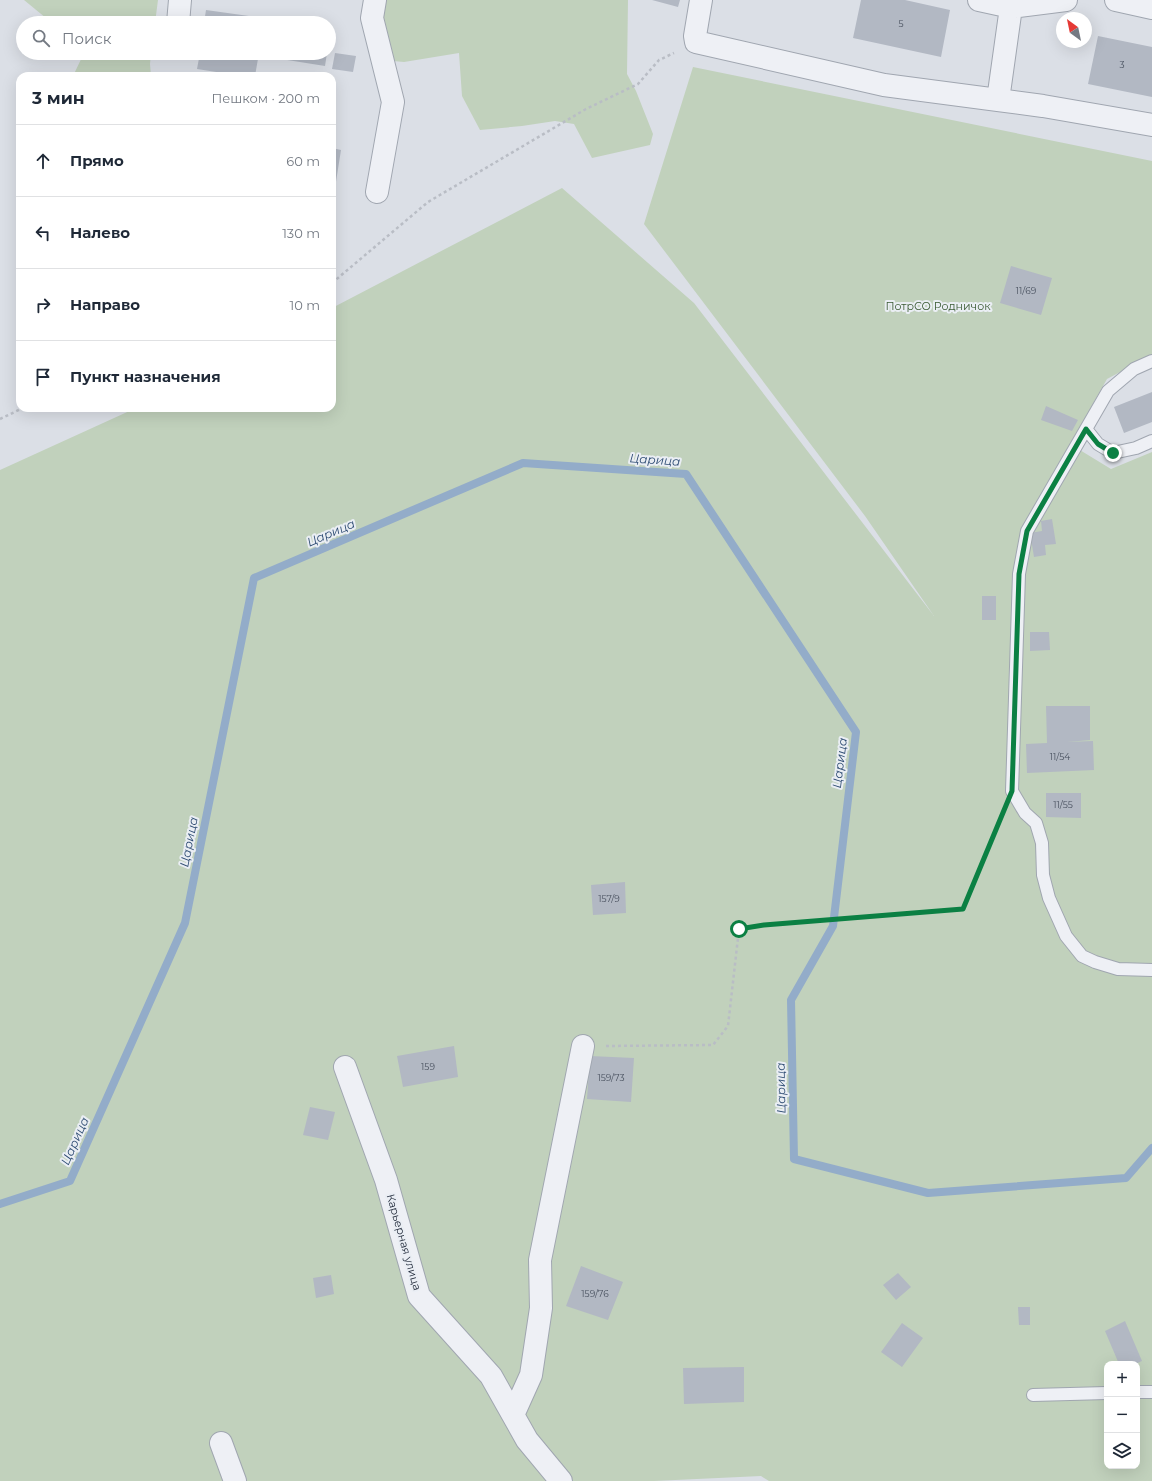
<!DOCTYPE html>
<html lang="ru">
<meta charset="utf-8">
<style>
:root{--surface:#fff;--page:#f2f2f3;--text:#1f2937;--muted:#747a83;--line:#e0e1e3}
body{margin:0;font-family:Montserrat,sans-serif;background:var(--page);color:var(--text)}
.controls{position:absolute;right:12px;bottom:12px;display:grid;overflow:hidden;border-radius:8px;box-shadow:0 4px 16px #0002}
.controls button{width:36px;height:36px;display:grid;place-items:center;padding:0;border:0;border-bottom:1px solid var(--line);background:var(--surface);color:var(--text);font:20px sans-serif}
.compass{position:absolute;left:1056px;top:12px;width:36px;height:36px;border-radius:50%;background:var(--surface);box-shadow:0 4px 16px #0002;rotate:327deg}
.stop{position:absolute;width:12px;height:12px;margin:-9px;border:3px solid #0b8043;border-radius:50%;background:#fff}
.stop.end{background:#0b8043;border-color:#fff;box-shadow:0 1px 4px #0008}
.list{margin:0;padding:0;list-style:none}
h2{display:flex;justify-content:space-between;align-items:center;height:52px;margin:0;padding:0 16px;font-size:17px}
h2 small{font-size:13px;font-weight:400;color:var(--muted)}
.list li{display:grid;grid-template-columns:26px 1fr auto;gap:12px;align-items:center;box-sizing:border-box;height:72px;padding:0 16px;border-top:1px solid var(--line)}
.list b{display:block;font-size:15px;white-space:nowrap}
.list em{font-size:13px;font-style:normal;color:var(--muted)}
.icon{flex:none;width:22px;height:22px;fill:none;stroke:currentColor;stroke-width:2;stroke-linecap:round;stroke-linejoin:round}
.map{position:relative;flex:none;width:1152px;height:1481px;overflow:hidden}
.search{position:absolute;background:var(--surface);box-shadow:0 4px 16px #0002;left:16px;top:16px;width:320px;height:44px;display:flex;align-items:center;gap:10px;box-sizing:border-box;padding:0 14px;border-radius:22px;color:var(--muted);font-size:15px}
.panel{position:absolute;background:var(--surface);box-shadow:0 4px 16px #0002;left:16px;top:72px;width:320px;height:340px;border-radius:12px}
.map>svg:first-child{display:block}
.green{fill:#c1d1bc;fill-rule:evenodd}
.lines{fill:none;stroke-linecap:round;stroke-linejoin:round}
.stream{stroke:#93acc9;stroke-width:8}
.building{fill:#b2b8c3}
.lane-casing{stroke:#a0a6b0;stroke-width:14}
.street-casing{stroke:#a0a6b0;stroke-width:24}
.path{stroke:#b9bdc5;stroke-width:2.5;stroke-dasharray:3 3;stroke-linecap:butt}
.lane{stroke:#eef0f5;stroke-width:12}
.street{stroke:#eef0f5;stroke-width:22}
.route{stroke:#0b8043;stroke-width:5}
.labels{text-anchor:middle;stroke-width:4;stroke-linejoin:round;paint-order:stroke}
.number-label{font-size:9px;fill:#48505e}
.park-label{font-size:11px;fill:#385931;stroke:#eaeef4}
.street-label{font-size:11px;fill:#242d3d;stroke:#eaeef4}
.water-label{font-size:12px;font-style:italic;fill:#2d4b72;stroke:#eaeef4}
</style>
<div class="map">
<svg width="1152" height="1481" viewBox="0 0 1152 1481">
<rect width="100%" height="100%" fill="#dbdfe6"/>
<path class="green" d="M24,0H158L155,23H52Z
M375,0H628L627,74L636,91L653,134L650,145L592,158L574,124L555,121L522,126L480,130L462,96L459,53L404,62L382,60Z
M84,53H151L150,64L151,76H73Z
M693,67L1152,161V355L1107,379L1070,444L1111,469L1152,452V1481H769L761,1476L654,1481H0V470L136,408H332V308L562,188L694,303L934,616L865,516L644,224ZM1107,1364H1137V1466H1107Z"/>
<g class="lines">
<path class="stream" d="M0,1204L70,1181L185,923L254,578L523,463L686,474L856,732L833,926L791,1000L794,1159L928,1193L1126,1178L1152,1148"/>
</g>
<path class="building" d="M652,0H680L678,7Z
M861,0H905L950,10L941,57L853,38Z
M206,10L264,18V23H204Z
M1098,36L1152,47V97L1088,84Z
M200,53H259L255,76H242L197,69Z
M282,53H327L325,66L281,59Z
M335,53L356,56L353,72L332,69Z
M332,148L341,150L335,188H332Z
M1011,266L1052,278L1041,315L1000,303Z
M1152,392V422L1124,433L1114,407Z
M1046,406L1078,420L1072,431L1041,420Z
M1052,519L1056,544L1045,545L1046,555L1034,557L1030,533L1042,531L1041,521Z
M982,596H996V620H982Z
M1030,632H1049L1050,650L1030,651Z
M1046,706H1090V740L1067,742L1093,741L1094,770L1027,773L1026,744L1047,743Z
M1046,793H1081V818L1046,817Z
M625,882L626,913L593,915L591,885Z
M454,1046L458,1077L403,1087L397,1056Z
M590,1056L634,1058L631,1102L587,1099Z
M310,1107L335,1112L328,1140L303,1135Z
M581,1266L623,1282L608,1320L566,1306Z
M898,1273L911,1287L896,1300L883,1285Z
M331,1275L334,1294L316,1298L313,1278Z
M1018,1307H1030V1325H1019Z
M1125,1321L1142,1361L1135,1364H1119L1105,1331Z
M902,1323L923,1338L902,1367L881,1352Z
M744,1367V1402L684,1404L683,1368Z"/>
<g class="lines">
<defs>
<path id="lane" d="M1152,361L1134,369L1108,391L1027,531L1019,574L1012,791L1025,813L1036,823L1042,843L1043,875L1049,898L1066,936L1082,956L1095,962L1118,969L1152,970
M1086,429L1098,444L1113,453L1136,448L1152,441
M1137,1392H1152
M1033,1395L1107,1393"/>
<path id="street" d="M375,0L372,18L393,102L377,192
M701,0L695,36L696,42L884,85L998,100
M979,0L1011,7L1066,0
M1012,0L998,100L1043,106L1152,125
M1116,0L1152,8
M178,23L180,0
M345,1067L386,1180L419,1296L491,1376L527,1440L561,1481
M513,1415L531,1375L541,1308L540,1260L583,1046
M221,1443L235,1481"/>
</defs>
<use href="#lane" class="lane-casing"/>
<use href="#street" class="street-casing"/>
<path class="path" d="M332,283L428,202L586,109L638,84L659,60L674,53
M0,419L23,408
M606,1046L713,1045L728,1026L739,929L765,925L963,909L1003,813"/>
<use href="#lane" class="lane"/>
<use href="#street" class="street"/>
</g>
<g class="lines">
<path class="route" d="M739,929L764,925L963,909L1012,791L1019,574L1027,531L1086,429L1098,444L1113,453"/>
</g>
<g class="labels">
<g class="number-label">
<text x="901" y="27">5</text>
<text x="1122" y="68">3</text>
<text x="1026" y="294">11/69</text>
<text x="1060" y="760">11/54</text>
<text x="1063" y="808">11/55</text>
<text x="609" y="902">157/9</text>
<text x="428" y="1070">159</text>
<text x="611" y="1081">159/73</text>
<text x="595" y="1297">159/76</text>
</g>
<g class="park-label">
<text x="938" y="310">ПотрСО Родничок</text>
</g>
<g class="street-label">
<text transform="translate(404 1242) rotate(74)" y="4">Карьерная улица</text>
</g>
<g class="water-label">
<text transform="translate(655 460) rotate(4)" y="4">Царица</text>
<text transform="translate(331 533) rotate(-23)" y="4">Царица</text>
<text transform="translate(840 763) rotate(-83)" y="4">Царица</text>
<text transform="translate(189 842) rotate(-79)" y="4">Царица</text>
<text transform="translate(781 1088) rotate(-91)" y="4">Царица</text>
<text transform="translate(75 1141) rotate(-66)" y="4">Царица</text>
</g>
</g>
</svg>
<div class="controls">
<button>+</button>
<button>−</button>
<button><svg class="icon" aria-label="layers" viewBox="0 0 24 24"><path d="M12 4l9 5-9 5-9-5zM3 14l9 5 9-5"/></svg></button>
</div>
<svg class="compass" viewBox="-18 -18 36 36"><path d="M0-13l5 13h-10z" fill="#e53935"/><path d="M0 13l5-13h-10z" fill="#747a83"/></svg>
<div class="stop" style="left:739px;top:929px"></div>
<div class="stop end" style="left:1113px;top:453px"></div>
<div class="search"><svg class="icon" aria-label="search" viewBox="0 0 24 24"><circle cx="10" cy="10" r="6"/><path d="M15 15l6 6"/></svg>Поиск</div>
<section class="panel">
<h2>3 мин<small>Пешком · 200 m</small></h2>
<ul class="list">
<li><svg class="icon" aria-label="ahead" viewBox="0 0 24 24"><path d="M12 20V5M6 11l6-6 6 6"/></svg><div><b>Прямо</b></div><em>60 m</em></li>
<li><svg class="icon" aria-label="left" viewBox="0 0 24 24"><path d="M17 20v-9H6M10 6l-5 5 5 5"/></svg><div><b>Налево</b></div><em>130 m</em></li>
<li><svg class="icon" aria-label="right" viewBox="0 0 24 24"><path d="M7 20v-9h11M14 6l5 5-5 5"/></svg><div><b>Направо</b></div><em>10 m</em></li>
<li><svg class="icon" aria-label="arrive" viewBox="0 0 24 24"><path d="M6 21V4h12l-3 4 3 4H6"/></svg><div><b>Пункт назначения</b></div></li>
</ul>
</section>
</div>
